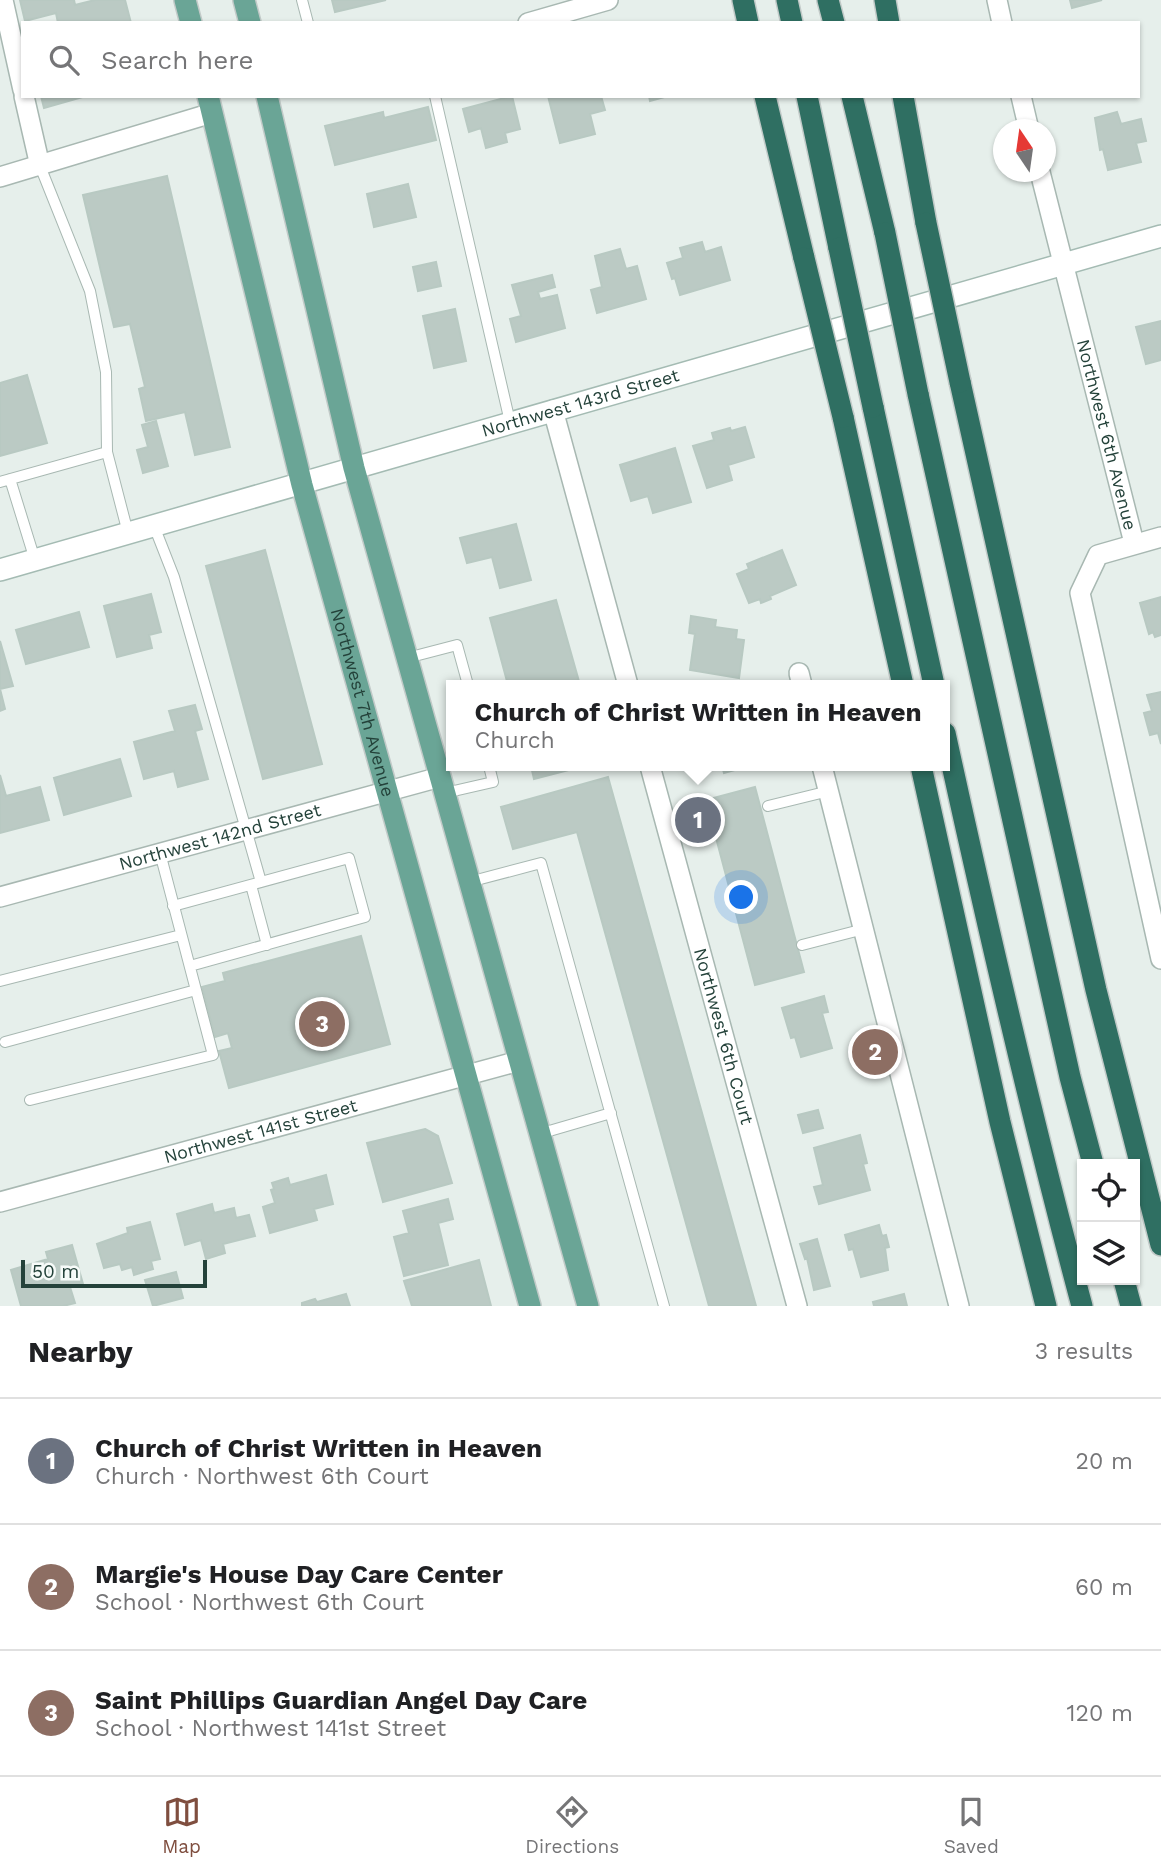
<!DOCTYPE html>
<meta charset="utf-8">
<style>
:root{--surface:#fff;--page:#f6f6f6;--text:#202124;--muted:#757577;--line:#e0e0e0;--accent:#7f4e3f}
body{margin:0;font-family:"Work Sans",sans-serif;background:var(--page);color:var(--text)}
.controls{position:absolute;right:21px;bottom:21px;display:grid;overflow:hidden;border-radius:0px;box-shadow:0 2px 5px #0004}
.controls button{width:63px;height:63px;display:grid;place-items:center;padding:0;border:0;border-bottom:2px solid var(--line);background:var(--surface);color:var(--text);font:35px sans-serif}
.compass{position:absolute;left:993px;top:119px;width:63px;height:63px;border-radius:50%;background:var(--surface);box-shadow:0 2px 5px #0004;rotate:347deg}
.scale{position:absolute;left:21px;bottom:18px;width:186px;box-sizing:border-box;padding-left:7px;border:4px solid #24423a;border-top:0;font-size:19px;line-height:24px;white-space:nowrap;color:#24423a;-webkit-text-stroke:5px #f7fbf9;paint-order:stroke}
.you{position:absolute;left:742px;top:898px;width:24px;height:24px;margin:-18px;border:5px solid #fff;border-radius:50%;background:#1a73e8;box-shadow:0 0 0 10px #1a73e833}
.badge{display:grid;place-items:center;width:46px;height:46px;border-radius:50%;background:var(--accent);color:#fff;font-size:23px;font-weight:700}
.pin{position:absolute;translate:-50% -50%;border:4px solid #fff;box-shadow:0 2px 7px #0006}
.popup{position:absolute;left:446px;top:680px;width:504px;height:91px;box-sizing:border-box;display:grid;place-content:center;border-radius:0px;background:var(--surface);filter:drop-shadow(0 2px 5px #0005);font-size:23px;white-space:nowrap;color:var(--muted)}
.popup b{font-size:26px;color:var(--text)}
.popup::after{content:'';position:absolute;left:50%;top:100%;margin-left:-14px;border:14px solid transparent;border-top-color:var(--surface)}
.list{margin:0;padding:0;list-style:none}
h2{display:flex;justify-content:space-between;align-items:center;height:91px;margin:0;padding:0 28px;font-size:30px}
h2 small{font-size:23px;font-weight:400;color:var(--muted)}
.list li{display:grid;grid-template-columns:46px 1fr auto;gap:21px;align-items:center;box-sizing:border-box;height:126px;padding:0 28px;border-top:2px solid var(--line)}
.list b{display:block;font-size:26px;white-space:nowrap}
.list p{margin:0;font-size:23px;white-space:nowrap;color:var(--muted)}
.list em{font-size:23px;font-style:normal;color:var(--muted)}
.icon{flex:none;width:38px;height:38px;fill:none;stroke:currentColor;stroke-width:2;stroke-linecap:round;stroke-linejoin:round}
.map{position:relative;flex:none;width:1161px;height:1306px;overflow:hidden}
.search{position:absolute;background:var(--surface);box-shadow:0 2px 5px #0004;left:21px;right:21px;top:21px;height:77px;display:flex;align-items:center;gap:18px;box-sizing:border-box;padding:0 24px;border-radius:0px;color:var(--muted);font-size:26px}
.sheet{height:469px;background:var(--surface)}
nav{display:flex;justify-content:space-around;align-items:center;box-sizing:border-box;height:98px;border-top:2px solid var(--line);background:var(--surface);font-size:19px;color:var(--muted)}
nav a{display:grid;justify-items:center;gap:4px}
nav .on{color:var(--accent)}
.map>svg:first-child{display:block}
.building{fill:#bbcac4;stroke:#b8c9c2;stroke-width:2}
.lines{fill:none;stroke-linecap:round;stroke-linejoin:round}
.lane-casing{stroke:#a8b8b2;stroke-width:12}
.street-casing{stroke:#a8b8b2;stroke-width:22}
.secondary-casing{stroke:#a4bbb3;stroke-width:24}
.primary-casing{stroke:#c2cac8;stroke-width:24}
.highway-casing{stroke:#c2cac8;stroke-width:24}
.lane{stroke:#fff;stroke-width:10}
.street{stroke:#fff;stroke-width:19}
.secondary{stroke:#fff;stroke-width:21}
.primary{stroke:#6aa596;stroke-width:21}
.highway{stroke:#2f6f62;stroke-width:21}
.highway-bridge-casing{stroke:#c2cac8;stroke-width:24;stroke-linecap:butt}
.highway-bridge{stroke:#2f6f62;stroke-width:21}
.labels{text-anchor:middle;stroke-width:6;stroke-linejoin:round;paint-order:stroke}
.street-label{font-size:18px;fill:#24423a;stroke:#f7fbf9}
</style>
<div class="map">
<svg width="1161" height="1306" viewBox="0 0 1161 1306">
<rect width="100%" height="100%" fill="#e6efeb"/>
<path class="building" d="M20,0H74L75,5L95,0H125L131,23H58L56,13L25,21Z
M332,0H386L335,12Z
M1070,0H1102L1072,8Z
M41,96H86L44,108Z
M512,96L520,129L505,133L507,142L486,148L481,128L469,132L463,109Z
M548,96H601L605,110L590,114L595,134L560,143Z
M649,96H668L650,101Z
M428,107L436,140L335,165L325,126L383,112L384,118Z
M1117,112L1121,124L1141,119L1146,141L1136,143L1141,162L1108,170L1103,149L1100,150L1095,118Z
M167,176L230,447L195,455L185,412L146,421L139,389L145,387L130,324L114,327L83,195Z
M408,184L416,217L374,227L367,194Z
M702,242L705,252L721,247L730,280L680,295L675,278L672,279L667,263L683,258L680,248Z
M620,249L626,269L637,266L646,299L597,313L591,290L602,287L595,256Z
M436,262L441,286L418,291L413,267Z
M552,275L555,287L538,292L540,299L557,295L565,328L516,342L510,319L521,316L512,285Z
M455,309L466,361L434,368L423,316Z
M1161,321V360L1146,364L1136,327Z
M27,375L47,443L0,456V383Z
M156,421L168,466L143,473L137,450L148,447L142,425Z
M745,427L754,457L728,465L732,480L707,488L693,446L714,440L712,433L730,428L731,431Z
M675,448L691,502L653,513L648,496L631,501L620,465Z
M516,524L531,580L500,588L492,557L467,563L460,538Z
M265,550L322,764L263,779L206,566Z
M782,550L796,585L770,596L771,599L761,603L760,599L749,603L737,574L749,569L747,564Z
M151,594L161,632L149,635L152,648L117,657L104,606Z
M1161,597V635L1155,637L1153,632L1149,634L1140,603Z
M556,600L580,685H508L490,618Z
M79,612L89,647L26,664L16,630Z
M691,616L716,620L715,627L737,630L736,639L744,640L739,678L690,670L695,634L689,633Z
M0,641L13,686L0,689Z
M0,689L5,709L0,711Z
M1161,692V744L1158,733L1150,735L1144,713L1152,711L1147,695Z
M195,705L202,729L195,731L208,779L178,787L174,771L144,779L134,742L175,731L169,711Z
M120,759L131,796L64,815L54,778Z
M531,766H584L534,779Z
M722,766H749L724,773Z
M0,775L6,796L40,787L49,820L0,833Z
M608,777L756,1306H709L577,832L513,849L501,807Z
M755,787L804,972L755,985L706,800Z
M361,936L390,1044L229,1088L219,1051L232,1048L228,1033L215,1037L202,987L225,981L223,973Z
M824,996L828,1012L822,1013L832,1048L801,1057L795,1037L791,1038L782,1008Z
M818,1110L823,1128L803,1133L798,1115Z
M425,1129L438,1136L452,1183L383,1202L367,1143Z
M860,1135L867,1163L863,1164L870,1190L819,1204L814,1187L823,1185L814,1148Z
M326,1175L333,1204L314,1209L317,1220L270,1233L263,1207L275,1203L271,1190L274,1189L272,1183L288,1178L290,1185Z
M448,1199L453,1219L438,1223L448,1265L404,1276L394,1237L409,1233L403,1211Z
M212,1204L214,1213L234,1208L236,1218L249,1215L255,1236L223,1244L225,1253L206,1259L201,1240L185,1245L177,1214Z
M150,1222L160,1259L151,1261L153,1269L134,1275L132,1267L122,1270L120,1264L104,1268L97,1244L128,1233L127,1228Z
M879,1225L882,1236L886,1235L889,1247L885,1248L888,1270L861,1277L853,1249L849,1250L845,1235Z
M817,1239L830,1286L814,1290L807,1258L805,1259L800,1244Z
M72,1245L83,1284L70,1287L75,1303L63,1306H21L11,1270L48,1259L46,1252Z
M479,1260L491,1306H412L404,1281Z
M176,1272L183,1298L153,1306L145,1280Z
M346,1294L350,1306H302V1303L315,1299L317,1302Z
M904,1294L907,1306H874L873,1302Z"/>
<g class="lines">
<defs>
<path id="lane" d="M302,0L308,23
M435,96L510,422
M40,166L90,291L106,372L107,452
M10,479L35,560
M0,482L107,452L128,533
M154,526L174,577L261,882
M407,658L457,645L468,685
M445,793L493,782L489,766
M768,806L829,791
M469,882L541,863L664,1306
M251,885L267,945
M173,906L349,858L365,917L190,966
M802,945L864,929
M0,981L181,935
M5,1042L196,990
M30,1100L213,1055L160,853
M539,1134L611,1113"/>
<g id="street">
<path d="M3,0L23,90"/>
<path d="M997,0L1002,23"/>
<path d="M528,23L608,0"/>
<path d="M24,96L40,166"/>
<path d="M1021,96L1029,130"/>
<path id="s1" d="M1040,172L1134,543"/>
<path d="M0,177L212,113"/>
<path d="M553,410L628,685"/>
<path d="M1161,537L1098,555L1080,593L1161,959"/>
<path d="M799,673L802,685"/>
<path id="s2" d="M650,766L797,1306"/>
<path d="M822,766L959,1306"/>
<path id="s3" d="M0,897L440,777"/>
<path id="s4" d="M0,1202L519,1061"/>
</g>
<g id="secondary">
<path id="s5" d="M0,570L1161,236"/>
</g>
<g id="primary">
<path d="M185,0L191,23"/>
<path d="M244,0L250,23"/>
<path id="s6" d="M208,96L302,485L530,1306"/>
<path d="M267,96L354,468L588,1306"/>
</g>
<path id="highway" d="M743,0L748,23
M787,0L792,23
M828,0L834,23
M885,0L889,23
M765,96L804,258
M807,96L839,248
M852,96L885,233
M903,96L926,223
M960,382L1096,990L1161,1245
M918,394L1070,1077L1093,1164
M873,407L934,685
M843,417L903,685
M945,733C987,925 1031,1116 1082,1306
M921,766L1000,1122L1046,1306
M1124,1280L1131,1306"/>
</defs>
<use href="#lane" class="lane-casing"/>
<use href="#street" class="street-casing"/>
<use href="#secondary" class="secondary-casing"/>
<use href="#primary" class="primary-casing"/>
<use href="#highway" class="highway-casing"/>
<use href="#lane" class="lane"/>
<use href="#street" class="street"/>
<use href="#secondary" class="secondary"/>
<use href="#primary" class="primary"/>
<use href="#highway" class="highway"/>
<defs>
<path id="highway-bridge" d="M926,223L960,382
M885,233L918,394
M839,248L873,407
M804,258L843,417"/>
</defs>
<use href="#highway-bridge" class="highway-bridge-casing"/>
<use href="#highway-bridge" class="highway-bridge"/>
</g>
<g class="labels">
<g class="street-label">
<text dy="6" stroke="none"><textPath href="#s5" startOffset="604">Northwest 143rd Street</textPath></text>
<text dy="6" stroke="none"><textPath href="#s1" startOffset="271">Northwest 6th Avenue</textPath></text>
<text dy="6" stroke="none"><textPath href="#s6" startOffset="626">Northwest 7th Avenue</textPath></text>
<text dy="6" stroke="none"><textPath href="#s3" startOffset="228">Northwest 142nd Street</textPath></text>
<text dy="6" stroke="none"><textPath href="#s2" startOffset="280">Northwest 6th Court</textPath></text>
<text dy="6" stroke="none"><textPath href="#s4" startOffset="270">Northwest 141st Street</textPath></text>
</g>
</g>
</svg>
<div class="controls">
<button><svg class="icon" aria-label="locate" viewBox="0 0 24 24"><circle cx="12" cy="12" r="6"/><path d="M12 2v4M12 18v4M2 12h4M18 12h4"/></svg></button>
<button><svg class="icon" aria-label="layers" viewBox="0 0 24 24"><path d="M12 4l9 5-9 5-9-5zM3 14l9 5 9-5"/></svg></button>
</div>
<svg class="compass" viewBox="-18 -18 36 36"><path d="M0-13l5 13h-10z" fill="#e53935"/><path d="M0 13l5-13h-10z" fill="#757577"/></svg>
<div class="scale">50 m</div>
<div class="you"></div>
<div class="pin badge" style="left:698px;top:820px;background:#6b7280">1</div>
<div class="popup"><b>Church of Christ Written in Heaven</b>Church</div>
<div class="pin badge" style="left:875px;top:1052px;background:#8d6e63">2</div>
<div class="pin badge" style="left:322px;top:1024px;background:#8d6e63">3</div>
<div class="search"><svg class="icon" aria-label="search" viewBox="0 0 24 24"><circle cx="10" cy="10" r="6"/><path d="M15 15l6 6"/></svg>Search here</div>
</div>
<section class="sheet">
<h2>Nearby<small>3 results</small></h2>
<ul class="list">
<li><span class="badge" style="background:#6b7280">1</span><div><b>Church of Christ Written in Heaven</b><p>Church · Northwest 6th Court</p></div><em>20 m</em></li>
<li><span class="badge" style="background:#8d6e63">2</span><div><b>Margie's House Day Care Center</b><p>School · Northwest 6th Court</p></div><em>60 m</em></li>
<li><span class="badge" style="background:#8d6e63">3</span><div><b>Saint Phillips Guardian Angel Day Care</b><p>School · Northwest 141st Street</p></div><em>120 m</em></li>
</ul>
</section>
<nav>
<a class="on"><svg class="icon" aria-label="map" viewBox="0 0 24 24"><path d="M3 6l6-2 6 2 6-2v14l-6 2-6-2-6 2zM9 4v14M15 6v14"/></svg>Map</a>
<a><svg class="icon" aria-label="directions" viewBox="0 0 24 24"><path d="M12 3l9 9-9 9-9-9zM9 14v-3h6M13 9l2 2-2 2"/></svg>Directions</a>
<a><svg class="icon" aria-label="saved" viewBox="0 0 24 24"><path d="M7 4h10v16l-5-4-5 4z"/></svg>Saved</a>
</nav>
